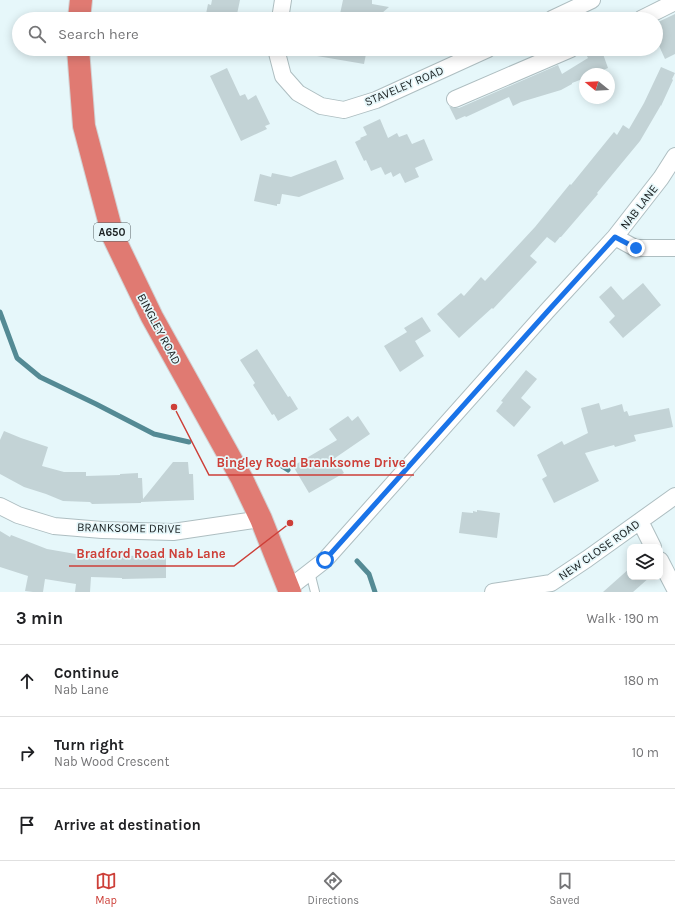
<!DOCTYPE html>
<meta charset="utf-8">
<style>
:root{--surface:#fff;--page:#f6f6f6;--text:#202124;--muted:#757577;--line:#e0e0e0;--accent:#cd3f38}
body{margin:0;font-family:Karla,sans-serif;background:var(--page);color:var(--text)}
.controls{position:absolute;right:12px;bottom:12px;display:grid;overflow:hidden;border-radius:8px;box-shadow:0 2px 10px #0003}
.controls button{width:36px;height:36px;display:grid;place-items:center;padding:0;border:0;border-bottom:1px solid var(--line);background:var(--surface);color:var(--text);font:20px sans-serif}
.compass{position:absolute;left:579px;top:68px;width:36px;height:36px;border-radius:50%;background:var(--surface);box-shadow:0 2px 10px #0003;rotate:288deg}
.stop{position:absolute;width:12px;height:12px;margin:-9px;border:3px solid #1a73e8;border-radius:50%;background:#fff}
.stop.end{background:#1a73e8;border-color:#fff;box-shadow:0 1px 4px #0008}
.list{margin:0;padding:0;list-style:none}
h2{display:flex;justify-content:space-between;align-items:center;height:52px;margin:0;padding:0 16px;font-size:17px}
h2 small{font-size:13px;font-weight:400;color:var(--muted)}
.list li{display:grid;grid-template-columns:26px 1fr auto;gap:12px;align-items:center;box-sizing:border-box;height:72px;padding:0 16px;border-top:1px solid var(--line)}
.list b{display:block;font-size:15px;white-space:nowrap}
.list p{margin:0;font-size:13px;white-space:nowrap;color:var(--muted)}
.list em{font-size:13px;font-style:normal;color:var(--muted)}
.icon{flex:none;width:22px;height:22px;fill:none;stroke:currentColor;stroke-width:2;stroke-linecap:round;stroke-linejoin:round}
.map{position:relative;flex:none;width:675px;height:592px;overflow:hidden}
.search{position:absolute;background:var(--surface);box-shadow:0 2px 10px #0003;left:12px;right:12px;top:12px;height:44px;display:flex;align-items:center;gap:10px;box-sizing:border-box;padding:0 14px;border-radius:22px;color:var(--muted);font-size:15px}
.sheet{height:268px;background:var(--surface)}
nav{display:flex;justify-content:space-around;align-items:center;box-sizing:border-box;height:56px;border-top:1px solid var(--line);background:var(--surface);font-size:11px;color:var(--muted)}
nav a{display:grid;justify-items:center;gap:2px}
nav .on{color:var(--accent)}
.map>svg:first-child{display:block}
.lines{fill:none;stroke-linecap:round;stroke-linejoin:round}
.stream{stroke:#548a94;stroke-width:5}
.building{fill:#c3d3d6}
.service-casing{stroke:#aebec1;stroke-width:10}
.minor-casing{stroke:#aebec1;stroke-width:18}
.trunk-casing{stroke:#d1d2d3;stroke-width:24}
.service{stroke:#fff;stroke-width:8}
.minor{stroke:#fff;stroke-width:16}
.trunk{stroke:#e07a72;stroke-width:22}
.route{stroke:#1a73e8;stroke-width:5}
.labels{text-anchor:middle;stroke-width:3.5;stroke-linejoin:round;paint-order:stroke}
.shield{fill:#e6f7fa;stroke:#576062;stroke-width:1}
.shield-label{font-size:11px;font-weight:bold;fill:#1a2021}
.street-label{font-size:12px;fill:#1a2021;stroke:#e6f7fa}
.leader{fill:none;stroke:#cd3f38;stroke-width:1.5}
.callout-dot{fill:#cd3f38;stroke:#e6f7fa;stroke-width:1.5}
.callout-label{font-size:13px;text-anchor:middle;font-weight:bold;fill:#cd3f38;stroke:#e6f7fa;stroke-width:3.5;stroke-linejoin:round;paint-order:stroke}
</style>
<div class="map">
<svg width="675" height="592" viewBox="0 0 675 592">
<rect width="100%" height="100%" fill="#e6f7fa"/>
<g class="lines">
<path class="stream" d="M0,312L17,358L40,377L96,404L154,434L189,442
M280,465L288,470
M357,561L369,574L375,592"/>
</g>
<path class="building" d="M212,0H240L236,19H205L208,4L211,5Z
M343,0H372V4L389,7L375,19H356V17L340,14Z
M675,14V54L665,59L656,39V23Z
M318,49H367L364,64L317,56Z
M583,49H589L603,54L608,68L593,74H585V78L572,83V84L561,90L521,102L513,106L509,97L466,117L465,116L456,120L449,106L454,108H459L558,65L562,74L588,58Z
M661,67L675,73L672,79L673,80L661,106V105L640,141L597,193L598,194L561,237H560L555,243L547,237L530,256L537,262L493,309L492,308L459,338L437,314L461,293L464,296L481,277L485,281L535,227L570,184L571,185L614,132L617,135L623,125L629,129L644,103Z
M227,68L240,96L245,94L248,100L256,95L270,124L265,126L267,129L241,141L210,76Z
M380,119L388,138L397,133L399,137L407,134L412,144L424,139L433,160L415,168L419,177L405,183L400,173L393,177L391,172L385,175L381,167L371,171L366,160L364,161L355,142L361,139L360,138L367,135L363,127Z
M336,160L344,179L299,197L282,194L280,204H277V206L254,201L260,174L271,177L272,173L291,177Z
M643,283L661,305L623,338L609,322L615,316L599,297L611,286L623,300Z
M422,317L431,331L415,341L424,356L400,372L384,346L407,332L404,328Z
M257,349L288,397L290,396L298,409L278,421L274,414L272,415L253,385L255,383L240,360Z
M526,370L537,379L521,398L531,407L514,427L496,411L503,402L501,401Z
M599,403L601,410L622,404L624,412L627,411L629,416L669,408L673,427L634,435L636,441L615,447L614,445L585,453L599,481L554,503L542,479L547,476L537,455L562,441L564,445L588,433L581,408Z
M348,416L352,421L358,416L370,434L335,458L344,473L309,493L293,466L337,440L329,429Z
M4,431L21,438L48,447L42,466L64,472H86V476L120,475V474L138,473V478H142L143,499L173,462H188L189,474H193L194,500L141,502V503L92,504L90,502L63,501L46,494L24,487L0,474V440Z
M477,510L500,513L497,538L459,533L462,512L473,513V511L477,512Z
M0,531L10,537L11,535L47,549L93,557L94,554L136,556V554H166V578L122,579V578L91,577L90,592H75L76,584L45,579L43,592H33L25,591L28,576L0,567Z
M630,568V577H650L633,592H603Z"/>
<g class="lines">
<defs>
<path id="service" d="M310,572L315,592"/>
<path id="minor" d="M280,19L283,0
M552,19L592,0
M641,19L675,2
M276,49L283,76L298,93L321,106L344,110L376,100L488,49
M455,99L571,49
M615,237L635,248H675
M0,506L18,515L54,526L102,530L173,532L261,519
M640,521L653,547
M660,560L675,589
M289,588L325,560L547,311L615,237L661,178L675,156
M493,592L551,583L587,559L675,496"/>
<path id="trunk" d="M79,19L81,0
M78,49L84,126L113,236L152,317L242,479L261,519L290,592"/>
</defs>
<use href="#service" class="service-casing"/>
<use href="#minor" class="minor-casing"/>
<use href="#trunk" class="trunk-casing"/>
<use href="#service" class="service"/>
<use href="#minor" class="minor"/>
<use href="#trunk" class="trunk"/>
</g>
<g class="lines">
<path class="route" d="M325,560L547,312L615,237L636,248"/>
</g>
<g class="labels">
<rect class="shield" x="94" y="223" width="36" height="18" rx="3"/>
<g class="shield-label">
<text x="112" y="236">A650</text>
</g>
<g class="street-label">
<text transform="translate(404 86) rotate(-23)" y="4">STAVELEY ROAD</text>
<text transform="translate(639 207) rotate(-52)" y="4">NAB LANE</text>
<text transform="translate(159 329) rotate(62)" y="4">BINGLEY ROAD</text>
<text transform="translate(129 528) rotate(1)" y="4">BRANKSOME DRIVE</text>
<text transform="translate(599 550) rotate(-35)" y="4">NEW CLOSE ROAD</text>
</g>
</g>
<path class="leader" d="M174 407L209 475H414M290 523L234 566H69"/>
<g class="callout-dot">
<circle cx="174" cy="407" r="4"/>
<circle cx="290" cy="523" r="4"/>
</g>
<g class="callout-label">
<text x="311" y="467">Bingley Road Branksome Drive</text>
<text x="151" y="558">Bradford Road Nab Lane</text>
</g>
</svg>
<div class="controls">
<button><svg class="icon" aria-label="layers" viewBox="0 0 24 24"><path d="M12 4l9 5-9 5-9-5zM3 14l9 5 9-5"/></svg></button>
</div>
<svg class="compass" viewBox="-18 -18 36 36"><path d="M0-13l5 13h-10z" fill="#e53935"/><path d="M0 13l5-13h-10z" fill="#757577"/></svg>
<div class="stop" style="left:325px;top:560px"></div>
<div class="stop end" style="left:636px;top:248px"></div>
<div class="search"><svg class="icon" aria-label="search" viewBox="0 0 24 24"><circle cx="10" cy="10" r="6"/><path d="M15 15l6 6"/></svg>Search here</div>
</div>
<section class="sheet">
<h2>3 min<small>Walk · 190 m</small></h2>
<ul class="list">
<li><svg class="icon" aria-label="ahead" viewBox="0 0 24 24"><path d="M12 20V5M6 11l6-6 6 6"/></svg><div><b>Continue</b><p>Nab Lane</p></div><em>180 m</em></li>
<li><svg class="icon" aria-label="right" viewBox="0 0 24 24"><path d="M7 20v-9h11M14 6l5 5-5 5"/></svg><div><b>Turn right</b><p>Nab Wood Crescent</p></div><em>10 m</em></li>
<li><svg class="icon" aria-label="arrive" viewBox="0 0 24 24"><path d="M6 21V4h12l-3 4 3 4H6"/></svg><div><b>Arrive at destination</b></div></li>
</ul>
</section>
<nav>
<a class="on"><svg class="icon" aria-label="map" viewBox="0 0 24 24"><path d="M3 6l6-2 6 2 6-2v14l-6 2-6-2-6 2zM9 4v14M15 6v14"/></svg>Map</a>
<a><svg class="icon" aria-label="directions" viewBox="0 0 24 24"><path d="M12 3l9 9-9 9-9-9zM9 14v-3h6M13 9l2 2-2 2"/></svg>Directions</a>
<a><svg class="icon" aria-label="saved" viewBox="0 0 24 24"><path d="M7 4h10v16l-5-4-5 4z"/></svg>Saved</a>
</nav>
